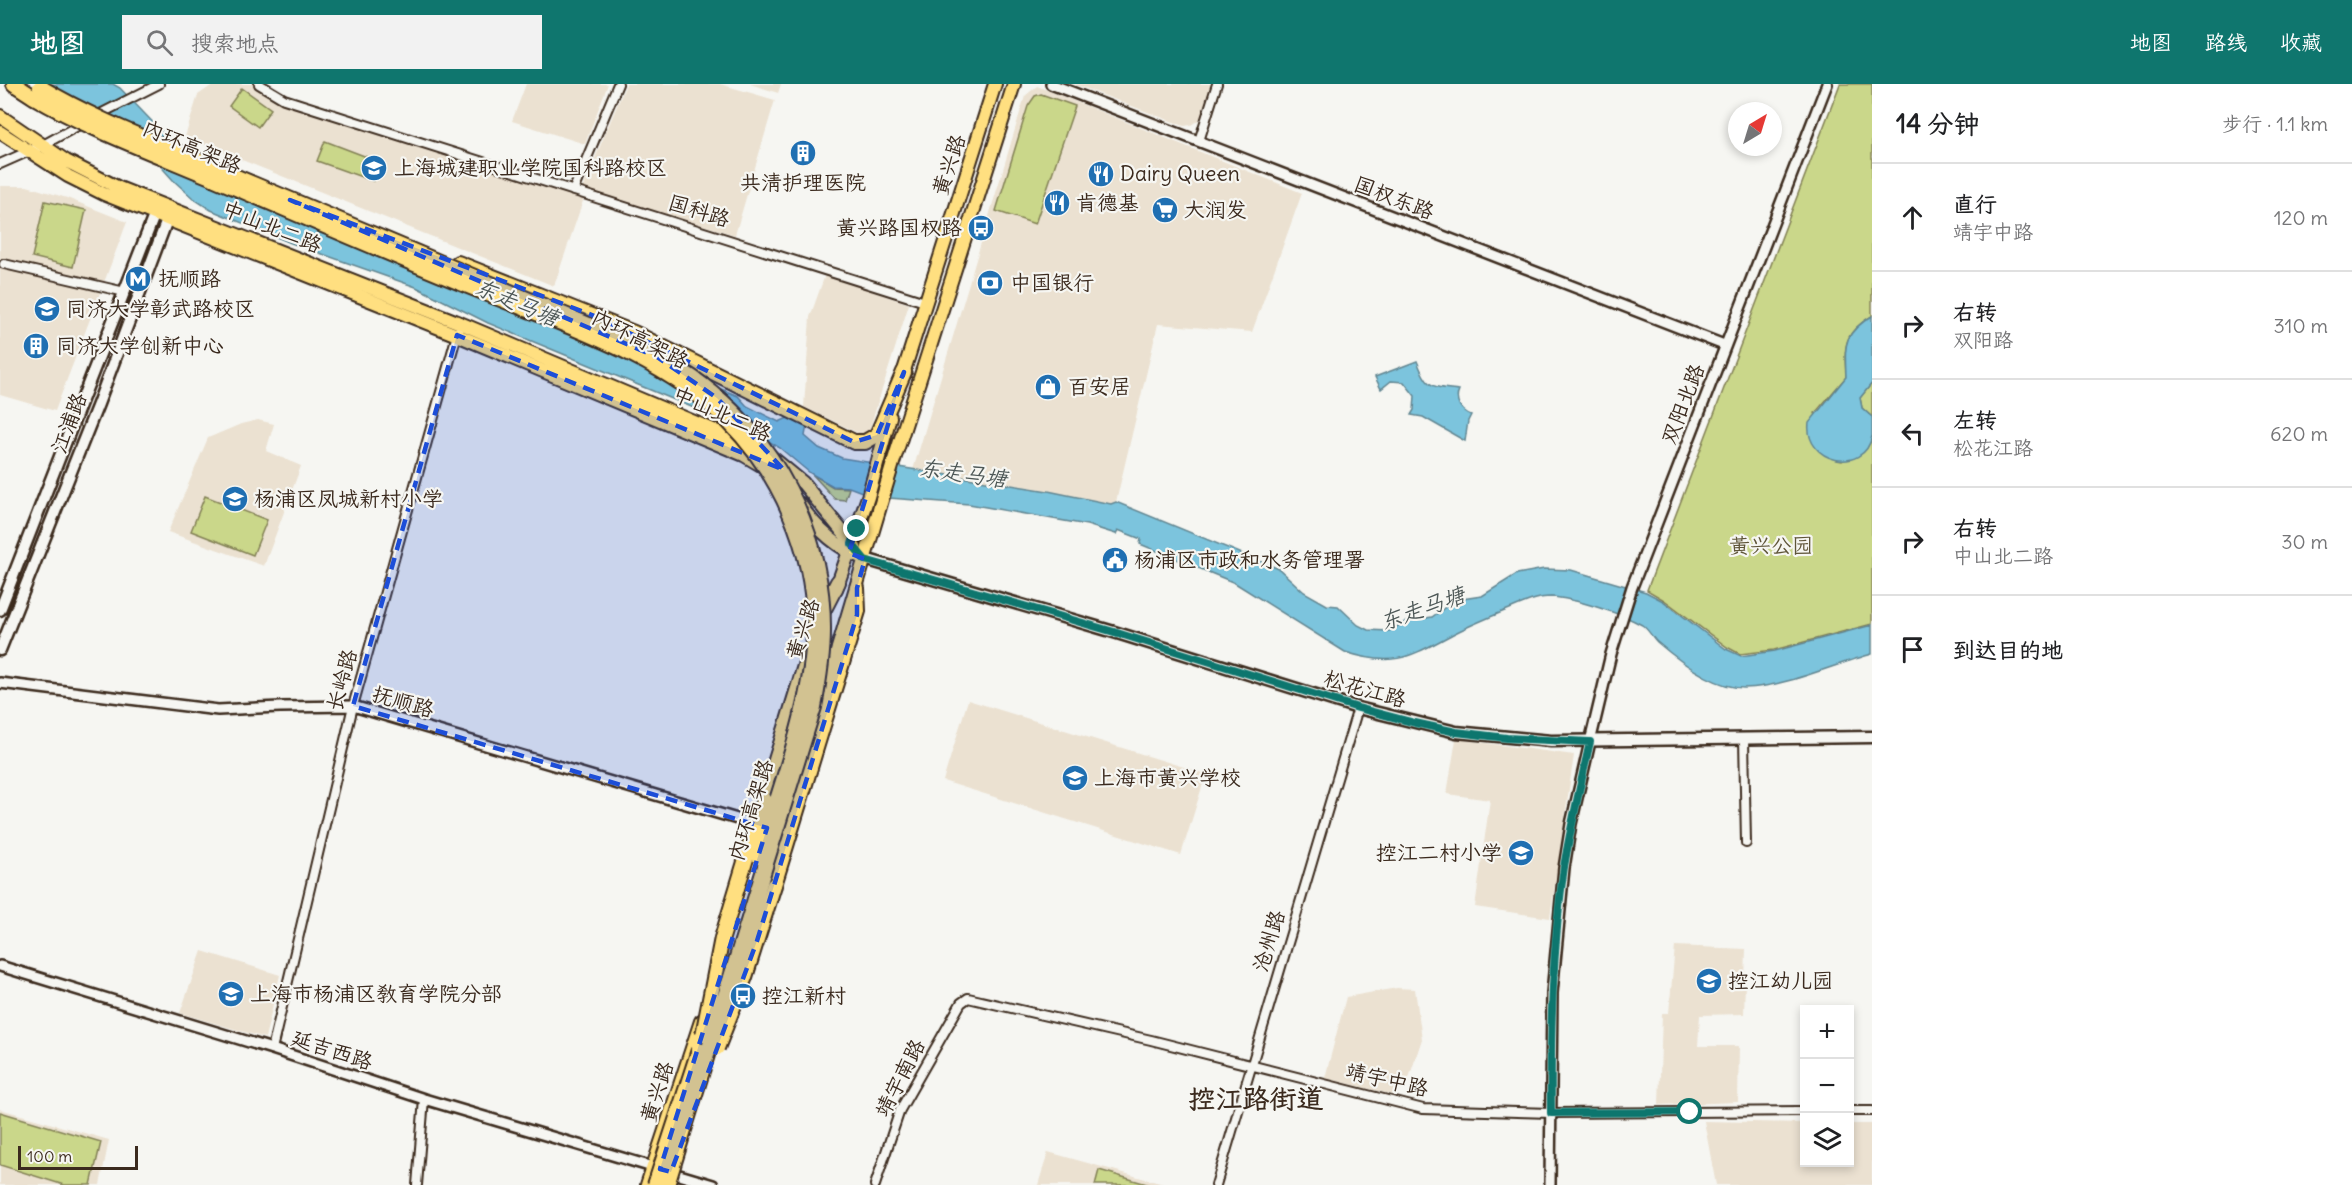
<!DOCTYPE html>
<html lang="zh">
<meta charset="utf-8">
<style>
:root{--surface:#fff;--page:#f2f2f2;--text:#202124;--muted:#757577;--line:#e0e0e0;--accent:#0f766e}
body{margin:0;font-family:Delius,"LXGW WenKai TC",sans-serif;background:var(--page);color:var(--text)}
.controls{position:absolute;right:18px;bottom:18px;display:grid;overflow:hidden;border-radius:0px;box-shadow:0 3px 9px #0003}
.controls button{width:54px;height:54px;display:grid;place-items:center;padding:0;border:0;border-bottom:2px solid var(--line);background:var(--surface);color:var(--text);font:30px sans-serif}
.compass{position:absolute;left:1728px;top:18px;width:54px;height:54px;border-radius:50%;background:var(--surface);box-shadow:0 3px 9px #0003;rotate:38deg}
.scale{position:absolute;left:18px;bottom:15px;width:120px;box-sizing:border-box;padding-left:6px;border:3px solid #3b2a1e;border-top:0;font-size:16px;line-height:21px;white-space:nowrap;color:#3b2a1e;-webkit-text-stroke:4px #f6f6f2;paint-order:stroke}
.stop{position:absolute;width:18px;height:18px;margin:-14px;border:4px solid #0f766e;border-radius:50%;background:#fff}
.stop.end{background:#0f766e;border-color:#fff;box-shadow:0 2px 6px #0008}
.list{margin:0;padding:0;list-style:none}
h2{display:flex;justify-content:space-between;align-items:center;height:78px;margin:0;padding:0 24px;font-size:26px}
h2 small{font-size:20px;font-weight:400;color:var(--muted)}
.list li{display:grid;grid-template-columns:39px 1fr auto;gap:18px;align-items:center;box-sizing:border-box;height:108px;padding:0 24px;border-top:2px solid var(--line)}
.list b{display:block;font-size:22px;white-space:nowrap}
.list p{margin:0;font-size:20px;white-space:nowrap;color:var(--muted)}
.list em{font-size:20px;font-style:normal;color:var(--muted)}
.icon{flex:none;width:33px;height:33px;fill:none;stroke:currentColor;stroke-width:2;stroke-linecap:round;stroke-linejoin:round}
.map{position:relative;flex:none;width:1872px;height:1101px;overflow:hidden}
header{display:flex;align-items:center;gap:36px;box-sizing:border-box;height:84px;padding:0 30px;background:var(--accent);color:#fff}
header strong{font-size:28px}
nav{display:flex;gap:33px;margin-inline-start:auto;font-size:21px}
.search{width:420px;height:54px;background:var(--page);display:flex;align-items:center;gap:15px;box-sizing:border-box;padding:0 21px;border-radius:0px;color:var(--muted);font-size:22px}
main{display:flex}
aside{flex:1;background:var(--surface)}
.map>svg:first-child{display:block}
.built{fill:#ebe1d1}
.green{fill:#cad78a;stroke:#828054;stroke-width:1.5}
.water{fill:#7cc4dd;stroke:#628691;stroke-width:1.5}
.lines{fill:none;stroke-linecap:round;stroke-linejoin:round}
.minor-casing{stroke:#3b2a1e;stroke-width:12}
.tertiary-casing{stroke:#3b2a1e;stroke-width:14}
.secondary-casing{stroke:#3b2a1e;stroke-width:15}
.primary-casing{stroke:#3b2a1e;stroke-width:16}
.trunk-casing{stroke:#3b2a1e;stroke-width:18}
.minor{stroke:#f6f6f2;stroke-width:8}
.tertiary{stroke:#f6f6f2;stroke-width:9}
.secondary{stroke:#f6f6f2;stroke-width:10}
.primary{stroke:#ffdf80;stroke-width:12}
.trunk{stroke:#ffdf80;stroke-width:14}
.trunk-bridge-casing{stroke:#3b2a1e;stroke-width:18;stroke-linecap:butt}
.trunk-bridge{stroke:#ffdf80;stroke-width:14}
.route{stroke:#0f766e;stroke-width:8}
.marked{fill:#1d4ed8;fill-opacity:0.2;stroke:#1d4ed8;stroke-width:4.5;stroke-dasharray:12 8;stroke-linejoin:round}
.labels{text-anchor:middle;stroke-width:4.5;stroke-linejoin:round;paint-order:stroke}
.street-label{font-size:21px;fill:#3b2a1e;stroke:#f6f6f2}
.poi-label{font-size:21px;fill:#3b2a1e;stroke:#f6f6f2;text-anchor:start}
.park-label{font-size:21px;fill:#5f5539;stroke:#f6f6f2}
.water-label{font-size:22px;font-style:italic;fill:#4e5857;stroke:#f6f6f2}
.district-label{font-size:27px;font-weight:bold;fill:#3b2a1e;stroke:#f6f6f2}
</style>
<header>
<strong>地图</strong>
<div class="search"><svg class="icon" aria-label="search" viewBox="0 0 24 24"><circle cx="10" cy="10" r="6"/><path d="M15 15l6 6"/></svg>搜索地点</div>
<nav><a>地图</a><a>路线</a><a>收藏</a></nav>
</header>
<main>
<div class="map">
<svg width="1872" height="1101" viewBox="0 0 1872 1101">
<rect width="100%" height="100%" fill="#f6f6f2"/>
<filter id="ink" filterUnits="userSpaceOnUse"><feTurbulence type="fractalNoise" baseFrequency=".0167" numOctaves="2"/><feDisplacementMap in="SourceGraphic" scale="12" xChannelSelector="R" yChannelSelector="G"/><feConvolveMatrix kernelMatrix="1 2 1 2 8 2 1 2 1" color-interpolation-filters="sRGB"/></filter>
<g filter="url(#ink)">
<path class="built" d="M214,0H256L279,17L584,114L554,202L185,53L198,11Z
M526,0H608L585,60L512,37Z
M626,0H720L775,16L735,151L582,105Z
M750,0H781L778,9Z
M1074,0H1211L1200,35L1191,41L1184,42Z
M1037,2L1302,109L1252,248L1158,240L1116,418L1111,420L1048,407L913,386L1025,12Z
M0,102H27L67,114L127,138L55,327L0,311Z
M825,191L909,220L868,350L858,349L804,323L810,233Z
M258,336L274,340L266,367L301,382L264,482L168,448L208,354L241,340Z
M968,616L1206,690L1181,771L943,697Z
M1456,655L1574,671L1550,834L1475,823L1490,716L1447,710Z
M1675,862L1746,865L1744,930L1700,931L1698,962H1739L1738,1018L1659,1021L1662,929H1669Z
M202,867L280,891L265,954L180,929Z
M1397,904L1415,905L1422,955L1409,994L1394,1011L1325,994L1346,913Z
M0,1025L109,1056L100,1101H0Z
M1704,1037L1804,1039V1078H1850V1040H1872V1101H1716Z
M1048,1068L1167,1101H1038Z"/>
<path class="green" d="M1840,0H1872V232C1843,249 1844,262 1846,293L1815,329L1837,376L1842,377L1867,363L1872,354V540L1774,566L1740,570L1727,563L1664,516L1647,506Z
M242,4L271,25L258,43L229,22Z
M1041,10L1075,22L1035,140L996,127L1028,22L1035,12Z
M325,57L380,78L373,97L317,77Z
M45,117L86,126L73,183L32,173Z
M1872,299V333L1862,324L1860,314Z
M812,390L833,403L849,404L845,416L835,415Z
M205,412L267,436L253,471L191,447Z
M0,1028L101,1058L91,1101H64L0,1081Z
M1099,1086L1150,1101H1095Z"/>
<path class="water" d="M41,0H113L120,4L166,52L200,92L738,312L747,322L779,338L790,333L807,341L805,352L819,364L842,374L1048,407L1111,420L1116,418L1279,485L1304,508L1327,521L1338,522L1358,541L1368,546L1389,547L1407,537L1432,533L1455,516L1482,512L1517,490L1544,485L1571,486L1646,508L1663,517L1726,565L1741,572L1775,567L1872,541V570C1832,581 1786,603 1744,604C1715,604 1679,577 1657,558C1652,553 1648,545 1642,541C1623,530 1573,514 1551,513C1535,513 1521,520 1507,526C1490,533 1473,540 1457,548C1412,571 1398,585 1345,568L1235,499L1140,460L1141,455L1118,446L1116,450L1087,441L969,420L875,413L849,403L833,402L810,389L780,364L757,350L488,239L416,203L291,159L211,126L194,115L173,96L138,57Z
M1872,232V299L1860,314L1862,324L1872,333C1872,339 1872,346 1872,352C1864,392 1804,379 1809,339L1846,293C1845,262 1842,250 1872,232Z
M1417,277C1428,305 1430,302 1459,306C1454,317 1461,327 1471,331L1468,337L1465,357L1423,333L1411,331L1414,326L1415,312L1404,298L1391,297L1381,305L1375,293Z"/>
<g class="lines">
<defs>
<path id="minor" d="M259,0L284,15L925,218
M96,32L159,0
M1199,57L1217,0
M0,80L43,61L83,39
M573,107L618,0
M4,180L125,208
M1744,654L1746,759
M272,965L353,622L458,247
M1850,1027H1872
M417,1101L424,1015
M875,1101L900,1026L961,919L968,914L1151,956L1423,1025L1551,1029L1804,1027
M1216,1101L1358,624"/>
<path id="tertiary" d="M1051,0L1724,261
M0,599L218,626L280,623L353,622L761,742
M0,882L272,965L424,1015L713,1101
M1550,1101L1552,909L1564,784L1571,740L1590,658L1611,570L1632,503L1827,0"/>
<path id="secondary" d="M865,475L1114,548L1358,624L1456,648L1551,657L1872,653
M0,526L157,124
M0,566L98,320L170,128"/>
<path id="primary" d="M0,32L66,77L119,104L460,239L751,362
M0,48L68,92L104,110L457,251L744,371L764,383
M901,296L995,0
M769,371L803,399L855,463
M799,419C816,445 837,464 865,475
M836,505L868,413L890,333
M799,695L893,379L1014,0
M752,850L782,752
M647,1101L701,937"/>
<path id="trunk" d="M14,0L34,13
M458,179L634,249L854,358H865L877,351L904,288
M821,531L838,498
M764,715L808,572
M774,801L858,527L857,504"/>
</defs>
<use href="#minor" class="minor-casing"/>
<use href="#tertiary" class="tertiary-casing"/>
<use href="#secondary" class="secondary-casing"/>
<use href="#primary" class="primary-casing"/>
<use href="#trunk" class="trunk-casing"/>
<use href="#minor" class="minor"/>
<use href="#tertiary" class="tertiary"/>
<use href="#secondary" class="secondary"/>
<use href="#primary" class="primary"/>
<use href="#trunk" class="trunk"/>
<defs>
<path id="trunk-bridge" d="M40,3C93,35 152,57 208,81C294,117 379,153 465,189C507,207 549,224 591,242C626,257 662,273 693,294C774,351 824,448 823,547C823,572 819,597 814,623L667,1101
M34,13C91,46 154,69 215,95C304,133 393,172 483,208C567,242 662,272 728,337C780,389 813,465 814,538C815,616 781,699 759,773
M703,951L722,854L764,715
M717,964L745,893L774,801
M655,1101L699,966"/>
</defs>
<use href="#trunk-bridge" class="trunk-bridge-casing"/>
<use href="#trunk-bridge" class="trunk-bridge"/>
</g>
</g>
<g class="lines" filter="url(#ink)">
<path class="route" d="M857,445L852,460L865,476L1114,548L1358,624L1415,639L1456,648L1507,654L1590,658C1581,699 1571,741 1564,783C1552,865 1550,947 1551,1029L1690,1028"/>
</g>
<path class="marked" d="M290,116L592,231L854,358L877,351L904,288L849,469L865,475L857,504V531L757,857L671,1088L660,1085L767,744L353,622L457,251L784,386L717,314L657,273Z"/>
<defs>
<symbol id="building-disc" viewBox="-11 -11 22 22"><circle r="9.5" fill="#1f6fb2" stroke="#f6f6f2"/><path d="M-4-6H4V6H1V3H-1V6H-4ZM-2.5-4.3h1.7v1.8h-1.7ZM.8-4.3h1.7v1.8H.8ZM-2.5-1h1.7V.8h-1.7ZM.8-1h1.7V.8H.8Z" fill="#fff"/></symbol>
<symbol id="school-disc" viewBox="-11 -11 22 22"><circle r="9.5" fill="#1f6fb2" stroke="#f6f6f2"/><path d="M0-5L7-2L0 1L-7-2ZM-4 1L0 2.5L4 1V4Q0 6-4 4Z" fill="#fff"/></symbol>
<symbol id="restaurant-disc" viewBox="-11 -11 22 22"><circle r="9.5" fill="#1f6fb2" stroke="#f6f6f2"/><path d="M-5-6h1v4h1v-4h1v4h1v-4h1v5L-1.5 .5V6h-2V.5L-5-1ZM5-6V6H3V1.5H1.5Q1.5-4 5-6Z" fill="#fff"/></symbol>
<symbol id="supermarket-disc" viewBox="-11 -11 22 22"><circle r="9.5" fill="#1f6fb2" stroke="#f6f6f2"/><path d="M-6-5.5h2.5l.6 2H6L4.5 2H-2.5L-4.4-4H-6ZM-1.5 3.2a1.3 1.3 0 1 0 .1 0ZM3 3.2a1.3 1.3 0 1 0 .1 0Z" fill="#fff"/></symbol>
<symbol id="bus-disc" viewBox="-11 -11 22 22"><circle r="9.5" fill="#1f6fb2" stroke="#f6f6f2"/><path d="M-5-6H5V4H4V6H2V4H-2V6H-4V4H-5ZM-3.5-4V0h7V-4ZM-3.5 1.2v1.5H-2V1.2ZM2 1.2v1.5H3.5V1.2Z" fill="#fff"/></symbol>
<symbol id="metro-disc" viewBox="-11 -11 22 22"><circle r="9.5" fill="#1f6fb2" stroke="#f6f6f2"/><path d="M-5.5 5V-5H-3L0 0L3-5H5.5V5H3V-.5L0 4L-3-.5V5Z" fill="#fff"/></symbol>
<symbol id="bank-disc" viewBox="-11 -11 22 22"><circle r="9.5" fill="#1f6fb2" stroke="#f6f6f2"/><path d="M-6-4H6V4H-6ZM0-2.3a2.3 2.3 0 1 0 0 4.6a2.3 2.3 0 1 0 0-4.6Z" fill="#fff"/></symbol>
<symbol id="university-disc" viewBox="-11 -11 22 22"><circle r="9.5" fill="#1f6fb2" stroke="#f6f6f2"/><path d="M0-5L7-2L0 1L-7-2ZM-4 1L0 2.5L4 1V4Q0 6-4 4Z" fill="#fff"/></symbol>
<symbol id="shop-disc" viewBox="-11 -11 22 22"><circle r="9.5" fill="#1f6fb2" stroke="#f6f6f2"/><path d="M-5-2.5h2.3a2.7 3.5 0 0 1 5.4 0H5L5.5 6h-11ZM-1.5-2.5h3a1.5 2.3 0 0 0-3 0Z" fill="#fff"/></symbol>
<symbol id="civic-disc" viewBox="-11 -11 22 22"><circle r="9.5" fill="#1f6fb2" stroke="#f6f6f2"/><path d="M-.6-6.5H3V-4.5H.6V-3L4-1V1h2V6H-6V1h2V-1L-.6-3ZM-1.2 2.5V6h2.4V2.5Z" fill="#fff"/></symbol>
</defs>
<g fill-rule="evenodd">
<use href="#building-disc" x="788" y="54" width="30" height="30"/>
<use href="#school-disc" x="359" y="69" width="30" height="30"/>
<use href="#restaurant-disc" x="1086" y="75" width="30" height="30"/>
<use href="#restaurant-disc" x="1042" y="104" width="30" height="30"/>
<use href="#supermarket-disc" x="1150" y="111" width="30" height="30"/>
<use href="#bus-disc" x="966" y="129" width="30" height="30"/>
<use href="#metro-disc" x="123" y="180" width="30" height="30"/>
<use href="#bank-disc" x="975" y="184" width="30" height="30"/>
<use href="#university-disc" x="32" y="210" width="30" height="30"/>
<use href="#building-disc" x="21" y="247" width="30" height="30"/>
<use href="#shop-disc" x="1033" y="288" width="30" height="30"/>
<use href="#school-disc" x="220" y="400" width="30" height="30"/>
<use href="#civic-disc" x="1100" y="461" width="30" height="30"/>
<use href="#school-disc" x="1060" y="679" width="30" height="30"/>
<use href="#school-disc" x="1506" y="754" width="30" height="30"/>
<use href="#school-disc" x="1694" y="882" width="30" height="30"/>
<use href="#school-disc" x="216" y="895" width="30" height="30"/>
<use href="#bus-disc" x="728" y="897" width="30" height="30"/>
</g>
<g class="labels">
<g class="street-label">
<text transform="translate(192 63) rotate(23)" y="7">内环高架路</text>
<text transform="translate(949 81) rotate(-72)" y="7">黄兴路</text>
<text transform="translate(1394 114) rotate(21)" y="7">国权东路</text>
<text transform="translate(699 127) rotate(17)" y="7">国科路</text>
<text transform="translate(272 143) rotate(22)" y="7">中山北二路</text>
<text transform="translate(640 255) rotate(27)" y="7">内环高架路</text>
<text transform="translate(1683 320) rotate(-69)" y="7">双阳北路</text>
<text transform="translate(722 330) rotate(24)" y="7">中山北二路</text>
<text transform="translate(69 339) rotate(-69)" y="7">江浦路</text>
<text transform="translate(803 545) rotate(-72)" y="7">黄兴路</text>
<text transform="translate(342 596) rotate(-75)" y="7">长岭路</text>
<text transform="translate(1365 605) rotate(16)" y="7">松花江路</text>
<text transform="translate(403 618) rotate(16)" y="7">抚顺路</text>
<text transform="translate(751 726) rotate(-73)" y="7">内环高架路</text>
<text transform="translate(1269 857) rotate(-73)" y="7">沧州路</text>
<text transform="translate(332 966) rotate(18)" y="7">延吉西路</text>
<text transform="translate(900 994) rotate(-63)" y="7">靖宇南路</text>
<text transform="translate(1387 996) rotate(13)" y="7">靖宇中路</text>
<text transform="translate(657 1008) rotate(-72)" y="7">黄兴路</text>
</g>
<g class="poi-label">
<text x="394" y="91">上海城建职业学院国科路校区</text>
<text x="1120" y="97">Dairy Queen</text>
<text x="803" y="106" text-anchor="middle">共清护理医院</text>
<text x="1076" y="126">肯德基</text>
<text x="1184" y="133">大润发</text>
<text x="962" y="151" text-anchor="end">黄兴路国权路</text>
<text x="158" y="202">抚顺路</text>
<text x="1010" y="206">中国银行</text>
<text x="66" y="232">同济大学彰武路校区</text>
<text x="56" y="269">同济大学创新中心</text>
<text x="1068" y="310">百安居</text>
<text x="254" y="422">杨浦区凤城新村小学</text>
<text x="1134" y="483">杨浦区市政和水务管理署</text>
<text x="1094" y="701">上海市黄兴学校</text>
<text x="1502" y="776" text-anchor="end">控江二村小学</text>
<text x="1728" y="904">控江幼儿园</text>
<text x="250" y="917">上海市杨浦区教育学院分部</text>
<text x="762" y="919">控江新村</text>
</g>
<g class="park-label">
<text x="1771" y="469">黄兴公园</text>
</g>
<g class="water-label">
<text transform="translate(517 218) rotate(23)" y="8">东走马塘</text>
<text transform="translate(963 389) rotate(8)" y="8">东走马塘</text>
<text transform="translate(1422 524) rotate(-19)" y="8">东走马塘</text>
</g>
<g class="district-label">
<text x="1256" y="1024">控江路街道</text>
</g>
</g>
</svg>
<div class="controls">
<button>+</button>
<button>−</button>
<button><svg class="icon" aria-label="layers" viewBox="0 0 24 24"><path d="M12 4l9 5-9 5-9-5zM3 14l9 5 9-5"/></svg></button>
</div>
<svg class="compass" viewBox="-18 -18 36 36"><path d="M0-13l5 13h-10z" fill="#e53935"/><path d="M0 13l5-13h-10z" fill="#757577"/></svg>
<div class="scale">100 m</div>
<div class="stop" style="left:1690px;top:1028px"></div>
<div class="stop end" style="left:857px;top:445px"></div>
</div>
<aside>
<h2>14 分钟<small>步行 · 1.1 km</small></h2>
<ul class="list">
<li><svg class="icon" aria-label="ahead" viewBox="0 0 24 24"><path d="M12 20V5M6 11l6-6 6 6"/></svg><div><b>直行</b><p>靖宇中路</p></div><em>120 m</em></li>
<li><svg class="icon" aria-label="right" viewBox="0 0 24 24"><path d="M7 20v-9h11M14 6l5 5-5 5"/></svg><div><b>右转</b><p>双阳路</p></div><em>310 m</em></li>
<li><svg class="icon" aria-label="left" viewBox="0 0 24 24"><path d="M17 20v-9H6M10 6l-5 5 5 5"/></svg><div><b>左转</b><p>松花江路</p></div><em>620 m</em></li>
<li><svg class="icon" aria-label="right" viewBox="0 0 24 24"><path d="M7 20v-9h11M14 6l5 5-5 5"/></svg><div><b>右转</b><p>中山北二路</p></div><em>30 m</em></li>
<li><svg class="icon" aria-label="arrive" viewBox="0 0 24 24"><path d="M6 21V4h12l-3 4 3 4H6"/></svg><div><b>到达目的地</b></div></li>
</ul>
</aside>
</main>
